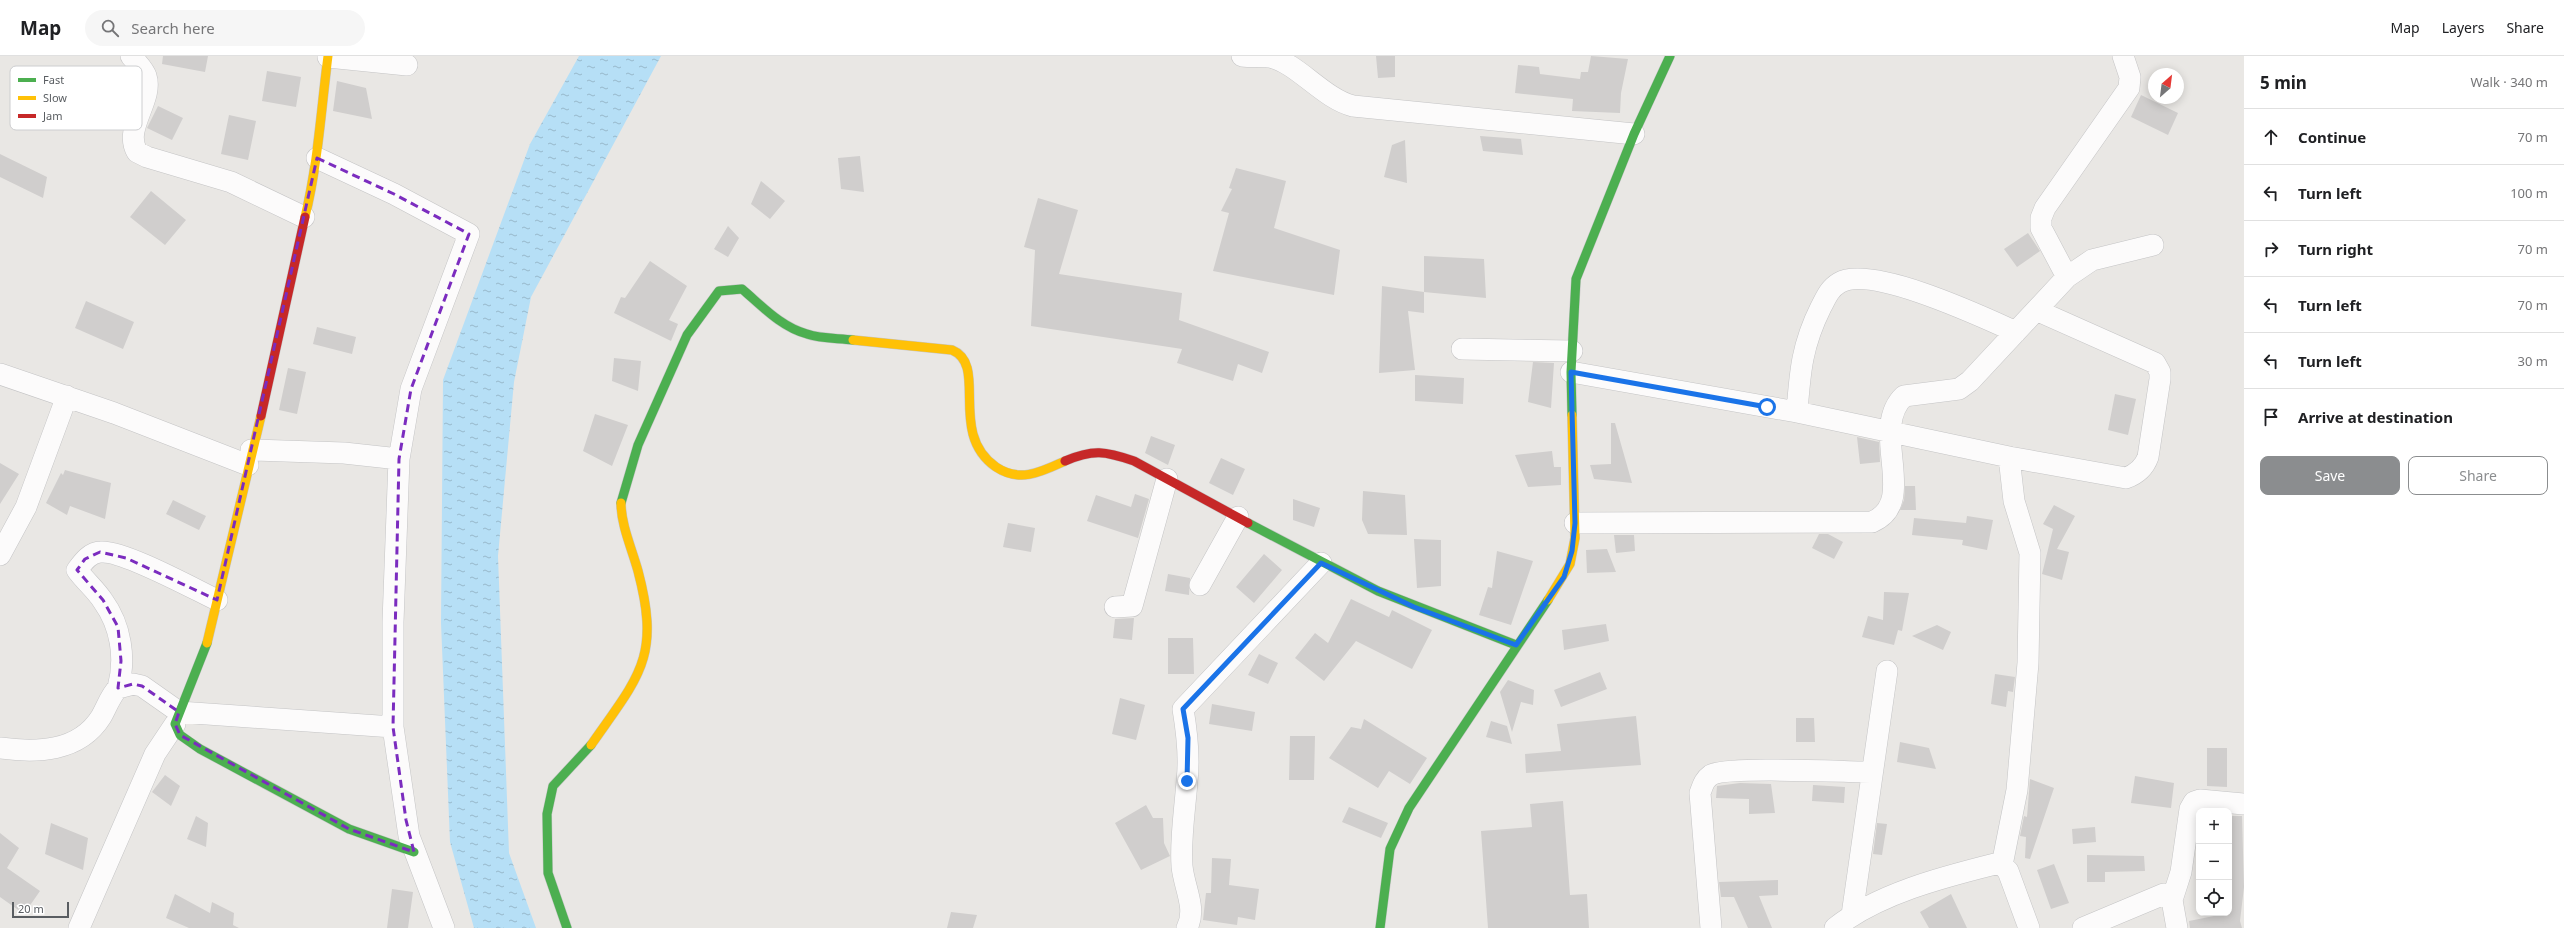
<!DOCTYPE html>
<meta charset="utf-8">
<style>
:root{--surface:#fff;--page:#f6f6f6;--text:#202124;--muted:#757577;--line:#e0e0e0;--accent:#8b8d8f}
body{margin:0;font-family:"Noto Sans",sans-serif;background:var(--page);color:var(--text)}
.controls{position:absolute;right:12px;bottom:12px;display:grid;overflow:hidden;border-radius:8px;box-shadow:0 2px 10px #0003}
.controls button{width:36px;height:36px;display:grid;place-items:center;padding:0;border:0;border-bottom:1px solid var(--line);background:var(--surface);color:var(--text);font:20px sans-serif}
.compass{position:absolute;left:2148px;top:12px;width:36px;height:36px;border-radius:50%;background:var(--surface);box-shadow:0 2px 10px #0003;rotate:28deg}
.scale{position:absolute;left:12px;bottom:10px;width:57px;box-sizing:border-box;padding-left:4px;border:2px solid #595d61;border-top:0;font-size:11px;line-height:14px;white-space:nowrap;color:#595d61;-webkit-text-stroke:3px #fff;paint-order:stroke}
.stop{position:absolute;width:12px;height:12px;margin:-9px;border:3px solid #1a73e8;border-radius:50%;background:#fff}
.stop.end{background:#1a73e8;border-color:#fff;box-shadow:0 1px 4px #0008}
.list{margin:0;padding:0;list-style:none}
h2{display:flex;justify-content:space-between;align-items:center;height:52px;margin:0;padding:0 16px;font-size:17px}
h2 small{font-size:13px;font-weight:400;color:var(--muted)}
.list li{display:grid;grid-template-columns:26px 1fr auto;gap:12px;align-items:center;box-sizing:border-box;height:56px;padding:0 16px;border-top:1px solid var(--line)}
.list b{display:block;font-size:15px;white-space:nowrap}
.list em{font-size:13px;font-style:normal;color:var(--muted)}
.actions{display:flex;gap:8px;padding:12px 16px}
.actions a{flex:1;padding:9px 0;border:1px solid var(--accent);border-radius:8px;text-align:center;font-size:14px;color:var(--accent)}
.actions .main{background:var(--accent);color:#fff}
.icon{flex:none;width:22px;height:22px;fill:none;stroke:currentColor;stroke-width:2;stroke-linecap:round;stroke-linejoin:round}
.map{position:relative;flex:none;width:2244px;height:872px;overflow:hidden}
header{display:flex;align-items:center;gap:24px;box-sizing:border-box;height:56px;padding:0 20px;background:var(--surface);border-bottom:1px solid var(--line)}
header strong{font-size:19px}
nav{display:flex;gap:22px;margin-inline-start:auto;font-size:14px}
.search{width:280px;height:36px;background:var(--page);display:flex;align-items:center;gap:10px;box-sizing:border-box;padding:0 14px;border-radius:22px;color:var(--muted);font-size:15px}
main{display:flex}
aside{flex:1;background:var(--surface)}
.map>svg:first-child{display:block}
.water{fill:url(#water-ripples)}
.building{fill:#d0cecd}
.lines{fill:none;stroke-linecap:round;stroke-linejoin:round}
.street-casing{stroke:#c4c4c5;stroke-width:22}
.fast-casing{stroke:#c5c5c6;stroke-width:10}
.slow-casing{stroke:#c5c5c6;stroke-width:10}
.jam-casing{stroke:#c5c5c6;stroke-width:10}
.street{stroke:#fcfbfb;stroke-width:21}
.fast{stroke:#4caf50;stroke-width:9}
.slow{stroke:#ffc107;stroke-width:9}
.jam{stroke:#c62828;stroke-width:9}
.route{stroke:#1a73e8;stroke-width:5}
.marked{fill:none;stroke:#7b2cbf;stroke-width:3;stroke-dasharray:8 5;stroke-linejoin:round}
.key{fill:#fff;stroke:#cdced0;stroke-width:1}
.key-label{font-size:11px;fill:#595d61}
</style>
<header>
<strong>Map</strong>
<div class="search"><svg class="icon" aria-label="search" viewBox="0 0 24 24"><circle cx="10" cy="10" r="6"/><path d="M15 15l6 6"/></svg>Search here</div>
<nav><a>Map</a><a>Layers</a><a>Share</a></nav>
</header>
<main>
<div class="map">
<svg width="2244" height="872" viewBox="0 0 2244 872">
<defs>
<pattern id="water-ripples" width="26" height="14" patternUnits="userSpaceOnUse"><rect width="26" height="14" fill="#b6dff6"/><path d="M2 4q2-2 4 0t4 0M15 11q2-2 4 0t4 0" fill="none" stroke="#97b8cb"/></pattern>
</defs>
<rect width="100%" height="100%" fill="#e9e7e4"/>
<path class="water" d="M579,0H661L531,241L514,326L498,500L509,797L536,872H474L450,786L441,567L443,324L530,88Z"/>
<path class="building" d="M163,0H208L205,16L162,8Z
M1376,0H1395V21L1378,22Z
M1591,0L1628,3L1621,37L1620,57L1572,55L1573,43L1515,37L1518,9L1539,11L1540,18L1580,23L1581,16H1588Z
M267,15L301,21L296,51L262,45Z
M337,25L366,32L372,63L333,55Z
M2141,39L2178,57L2168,79L2131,61Z
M158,50L183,62L172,84L147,72Z
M229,59L256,65L248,104L221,98Z
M1480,80L1521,83L1523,99L1483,95Z
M1405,84L1407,127L1384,121L1392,89Z
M0,98L47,121L43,142L0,121Z
M860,100L864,136L841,133L838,102Z
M1236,112L1286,125L1274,172L1340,194L1334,239L1213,215L1229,157L1221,155L1232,133L1229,132Z
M761,125L785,145L770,163L751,148Z
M151,135L186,164L165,189L130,161Z
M1038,142L1078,154L1059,218L1182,237L1179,264L1269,296L1262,317L1238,308L1233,325L1177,307L1182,293L1031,270L1035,194L1024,191Z
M728,170L739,182L728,201L714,193Z
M2028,177L2040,195L2017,211L2004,193Z
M1424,200L1484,203L1486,242L1424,236Z
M650,205L687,230L669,264L678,268L671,285L614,257L621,241L625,242Z
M1382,230L1424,236V257L1408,255L1415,314L1379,317Z
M86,245L134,266L123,293L75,272Z
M317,271L356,281L352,298L313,288Z
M614,302L641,305L638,335L612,325Z
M1533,306L1554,307L1551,352L1528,346Z
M288,312L306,316L297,358L279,354Z
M1415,319L1464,322L1463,348L1415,345Z
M2115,338L2136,343L2128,379L2108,374Z
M595,358L628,369L612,410L583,395Z
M1611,367H1615L1632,427L1594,423L1590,409L1611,408Z
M1151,380L1175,389L1168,409L1145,397Z
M1857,381L1879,386L1880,406L1860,408Z
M1552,395L1554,411H1561V429L1528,431L1515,399Z
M1221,402L1245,413L1233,439L1209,427Z
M0,407L19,418L0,448Z
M65,414L111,427L105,463L70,450L67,459L46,447L61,417L63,419Z
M1905,430H1915L1916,454H1900L1904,444Z
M1363,435L1405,439L1407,479L1368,478L1362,464Z
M1135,438L1149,443L1138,482L1087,465L1096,439L1131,451Z
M1293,443L1320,452L1314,471L1293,464Z
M173,444L206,460L199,474L166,458Z
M2054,449L2075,460L2057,493L2069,496L2062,524L2042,518L2053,473L2043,468Z
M1967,460L1993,464L1987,494L1962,489L1963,484L1912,479L1914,462L1966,467Z
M1008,467L1035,472L1031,496L1003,491Z
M1819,478H1828L1843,486L1834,503L1812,492Z
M1614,479H1634L1635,495L1616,497Z
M1414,483L1441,484V530L1417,532Z
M1607,493L1616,516L1587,517L1586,494Z
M1497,495L1533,505L1511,569L1479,559L1488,531L1492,532Z
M1264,498L1282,514L1254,547L1236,531Z
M1168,518L1190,522L1189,539L1165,535Z
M1884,536L1909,537L1902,575L1898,574L1894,589L1862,581L1868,560L1883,564Z
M1351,543L1389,561L1392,554L1432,574L1412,613L1356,585L1324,625L1295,602L1315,577L1328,587Z
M1134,562L1132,584L1113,582L1115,563Z
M1606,568L1609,585L1564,594L1562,574Z
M1937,569L1951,576L1943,594L1912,580Z
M1168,582H1193L1194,618H1168Z
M1259,598L1278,607L1268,628L1248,619Z
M1600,616L1607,633L1561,651L1554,634Z
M1995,618L2015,621L2013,636L2008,635L2006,651L1991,648Z
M1508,624L1534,634L1533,649L1521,646L1512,676L1500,636Z
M1120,642L1145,649L1136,684L1112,678Z
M1212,648L1255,656L1252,675L1209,668Z
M1636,660L1641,709L1526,717L1525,698L1561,695L1557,668Z
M1796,662H1814L1815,686H1796Z
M1364,663L1427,702L1410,728L1389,715L1378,732L1329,702L1351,671L1361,673Z
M1491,665L1507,670L1512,688L1486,681Z
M1290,680H1315L1314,724H1289Z
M1900,686L1929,692L1936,713L1897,706Z
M2207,692H2227V731L2207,730Z
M165,719L180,730L171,750L152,736Z
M2135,720L2174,727L2171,752L2131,747Z
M2030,723L2054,732L2030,803L2025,802L2026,781L2020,780L2024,760L2027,761Z
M1740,727L1771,728L1775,757L1749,758V743L1716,742L1717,730Z
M1813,729L1845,731L1844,747L1812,745Z
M1563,745L1570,839L1587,838L1589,872H1488L1481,775L1532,771L1530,748Z
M1146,749L1153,762H1163L1164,787L1170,800L1141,814L1115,767Z
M1349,751L1388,767L1381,782L1342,766Z
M196,760L208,767L206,791L187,783Z
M2229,760H2242L2244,831L2240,865L2242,872H2190L2189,865L2229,857Z
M51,767L88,782L83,814L45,798Z
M1877,767L1887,768L1882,799L1873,798Z
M2095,771L2096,786L2073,788L2072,773Z
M0,777L19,792L7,812L40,835L24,858L0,841Z
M2087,799L2144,800L2145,815L2105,816V826H2087Z
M1212,802L1231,803L1229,829L1259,833L1255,864L1238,861L1237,869L1203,864L1206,837H1211Z
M2054,808L2069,847L2051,853L2037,814Z
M1778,824V839L1759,840L1772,872H1748L1734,841H1721L1719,826Z
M392,833L413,836L408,872H387Z
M175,838L210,857L212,846L234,857L233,869L239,872H189L166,862Z
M1951,838L1967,872H1929L1920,856Z
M951,856L977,859L973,872H947Z"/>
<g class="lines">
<defs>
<path id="street" d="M131,0C136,6 143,12 146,20C154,44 123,72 137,96L147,101L231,126L304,161
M1242,0C1251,1 1261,0 1269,1C1297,6 1322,42 1353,50L1634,78
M328,1L407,9
M317,102L394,138L469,178L411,333L399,403L393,566V671L409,780L444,872
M2067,221L2041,172V162L2045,152L2129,32L2130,21L2123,0
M1462,293L1572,295
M1571,316L1797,356L2009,401L2126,422C2137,418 2144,412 2148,401L2160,323V316L2155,307L2036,254
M0,318L114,357L248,409
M1797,356C1800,315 1802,289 1821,251C1826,242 1829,233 1839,227C1870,208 1983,261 2016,276
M251,394L344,397L399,403
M1575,467L1872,466C1920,446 1868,374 1904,340L1959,333L1970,325L2067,221L2092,204L2153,189
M0,499L26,451L67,340
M1200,529L1238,461
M1115,551L1132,550L1167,423
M118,632C126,602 121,570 103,545C96,534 85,525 77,514C83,506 90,496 101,496C123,494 194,533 217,544
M0,692C37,697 79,696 101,661C107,651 110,640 118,632L133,628L142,630L179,656L393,671
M2002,809L2017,734L2028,607L2030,497L2014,445L2009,401
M2172,844L2181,816L2190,753L2194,746L2200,744L2244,748
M1852,859L1887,615
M79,872L155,698L175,668
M1187,872C1197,852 1184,832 1182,810C1180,782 1185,754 1187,725C1190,701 1187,677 1183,653L1321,507
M1711,872L1700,737C1703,729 1704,724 1711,719C1727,710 1846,716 1871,716
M1835,872C1877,838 1943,821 1995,808L2002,809L2008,815L2029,872
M2083,872L2164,838L2172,844L2177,872"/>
<path id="fast" d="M1572,359L1571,316L1576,223L1634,78L1670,0
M621,447L638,389L687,279L719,235L742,233C762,250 781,271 807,278C821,283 839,282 853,284
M1248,467L1378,535L1516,589
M207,587L175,668L180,679L200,693L349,773L414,796
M567,872L548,817L547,758L553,730L591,689
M1380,872L1390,793L1409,752L1548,544"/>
<path id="slow" d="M305,161C318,108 321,54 328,0
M853,284L952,294C989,309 947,377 996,411C1020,427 1041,416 1065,405
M1548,544L1570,508L1575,482L1572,359
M207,587L261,360
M591,689C639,620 661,602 638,515C632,493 621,469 621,447"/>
<path id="jam" d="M261,360L305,161
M1065,405C1093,393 1105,395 1134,405L1248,467"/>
</defs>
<use href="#street" class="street-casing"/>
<use href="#fast" class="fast-casing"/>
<use href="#slow" class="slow-casing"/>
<use href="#jam" class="jam-casing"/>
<use href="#street" class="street"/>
<use href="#fast" class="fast"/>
<use href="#slow" class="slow"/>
<use href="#jam" class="jam"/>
</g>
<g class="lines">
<path class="route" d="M1187,725L1188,682L1183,653L1321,507L1414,551L1516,589L1564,521L1572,495L1575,467L1571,316L1767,351"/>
</g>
<path class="marked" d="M317,102L394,138L469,178L411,333L399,403L393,671L406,764L414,796L349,773L180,679L175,668L179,656L142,630L133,628L118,632L121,605L118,571L103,544L77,514L85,503L100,496L126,502L217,544Z"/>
<rect x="10" y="10" width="132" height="64" rx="6" class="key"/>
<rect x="18" y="22" width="18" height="4" fill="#4caf50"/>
<rect x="18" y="40" width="18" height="4" fill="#ffc107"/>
<rect x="18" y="58" width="18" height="4" fill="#c62828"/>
<g class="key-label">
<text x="43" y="28">Fast</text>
<text x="43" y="46">Slow</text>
<text x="43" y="64">Jam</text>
</g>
</svg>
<div class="controls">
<button>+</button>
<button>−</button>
<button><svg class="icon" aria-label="locate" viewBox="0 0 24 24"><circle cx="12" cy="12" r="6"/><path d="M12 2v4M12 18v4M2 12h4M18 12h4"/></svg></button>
</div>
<svg class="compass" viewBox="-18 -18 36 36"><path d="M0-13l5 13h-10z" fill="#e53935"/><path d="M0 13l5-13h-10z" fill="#757577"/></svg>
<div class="scale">20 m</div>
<div class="stop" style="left:1767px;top:351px"></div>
<div class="stop end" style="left:1187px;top:725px"></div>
</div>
<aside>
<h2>5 min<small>Walk · 340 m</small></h2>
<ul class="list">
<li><svg class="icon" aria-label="ahead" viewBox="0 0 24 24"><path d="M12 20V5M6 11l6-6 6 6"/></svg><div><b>Continue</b></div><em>70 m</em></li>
<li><svg class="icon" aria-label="left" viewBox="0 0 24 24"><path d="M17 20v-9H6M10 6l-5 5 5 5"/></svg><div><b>Turn left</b></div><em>100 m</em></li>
<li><svg class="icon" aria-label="right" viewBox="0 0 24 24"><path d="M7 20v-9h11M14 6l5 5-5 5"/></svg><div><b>Turn right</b></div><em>70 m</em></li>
<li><svg class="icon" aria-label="left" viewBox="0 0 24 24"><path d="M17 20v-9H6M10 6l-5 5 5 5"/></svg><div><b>Turn left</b></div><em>70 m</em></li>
<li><svg class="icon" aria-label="left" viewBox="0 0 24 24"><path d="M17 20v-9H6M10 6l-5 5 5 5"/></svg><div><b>Turn left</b></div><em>30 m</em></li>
<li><svg class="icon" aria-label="arrive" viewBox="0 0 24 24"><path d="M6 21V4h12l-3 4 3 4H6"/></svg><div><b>Arrive at destination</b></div></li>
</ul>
<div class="actions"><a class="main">Save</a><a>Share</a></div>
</aside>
</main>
